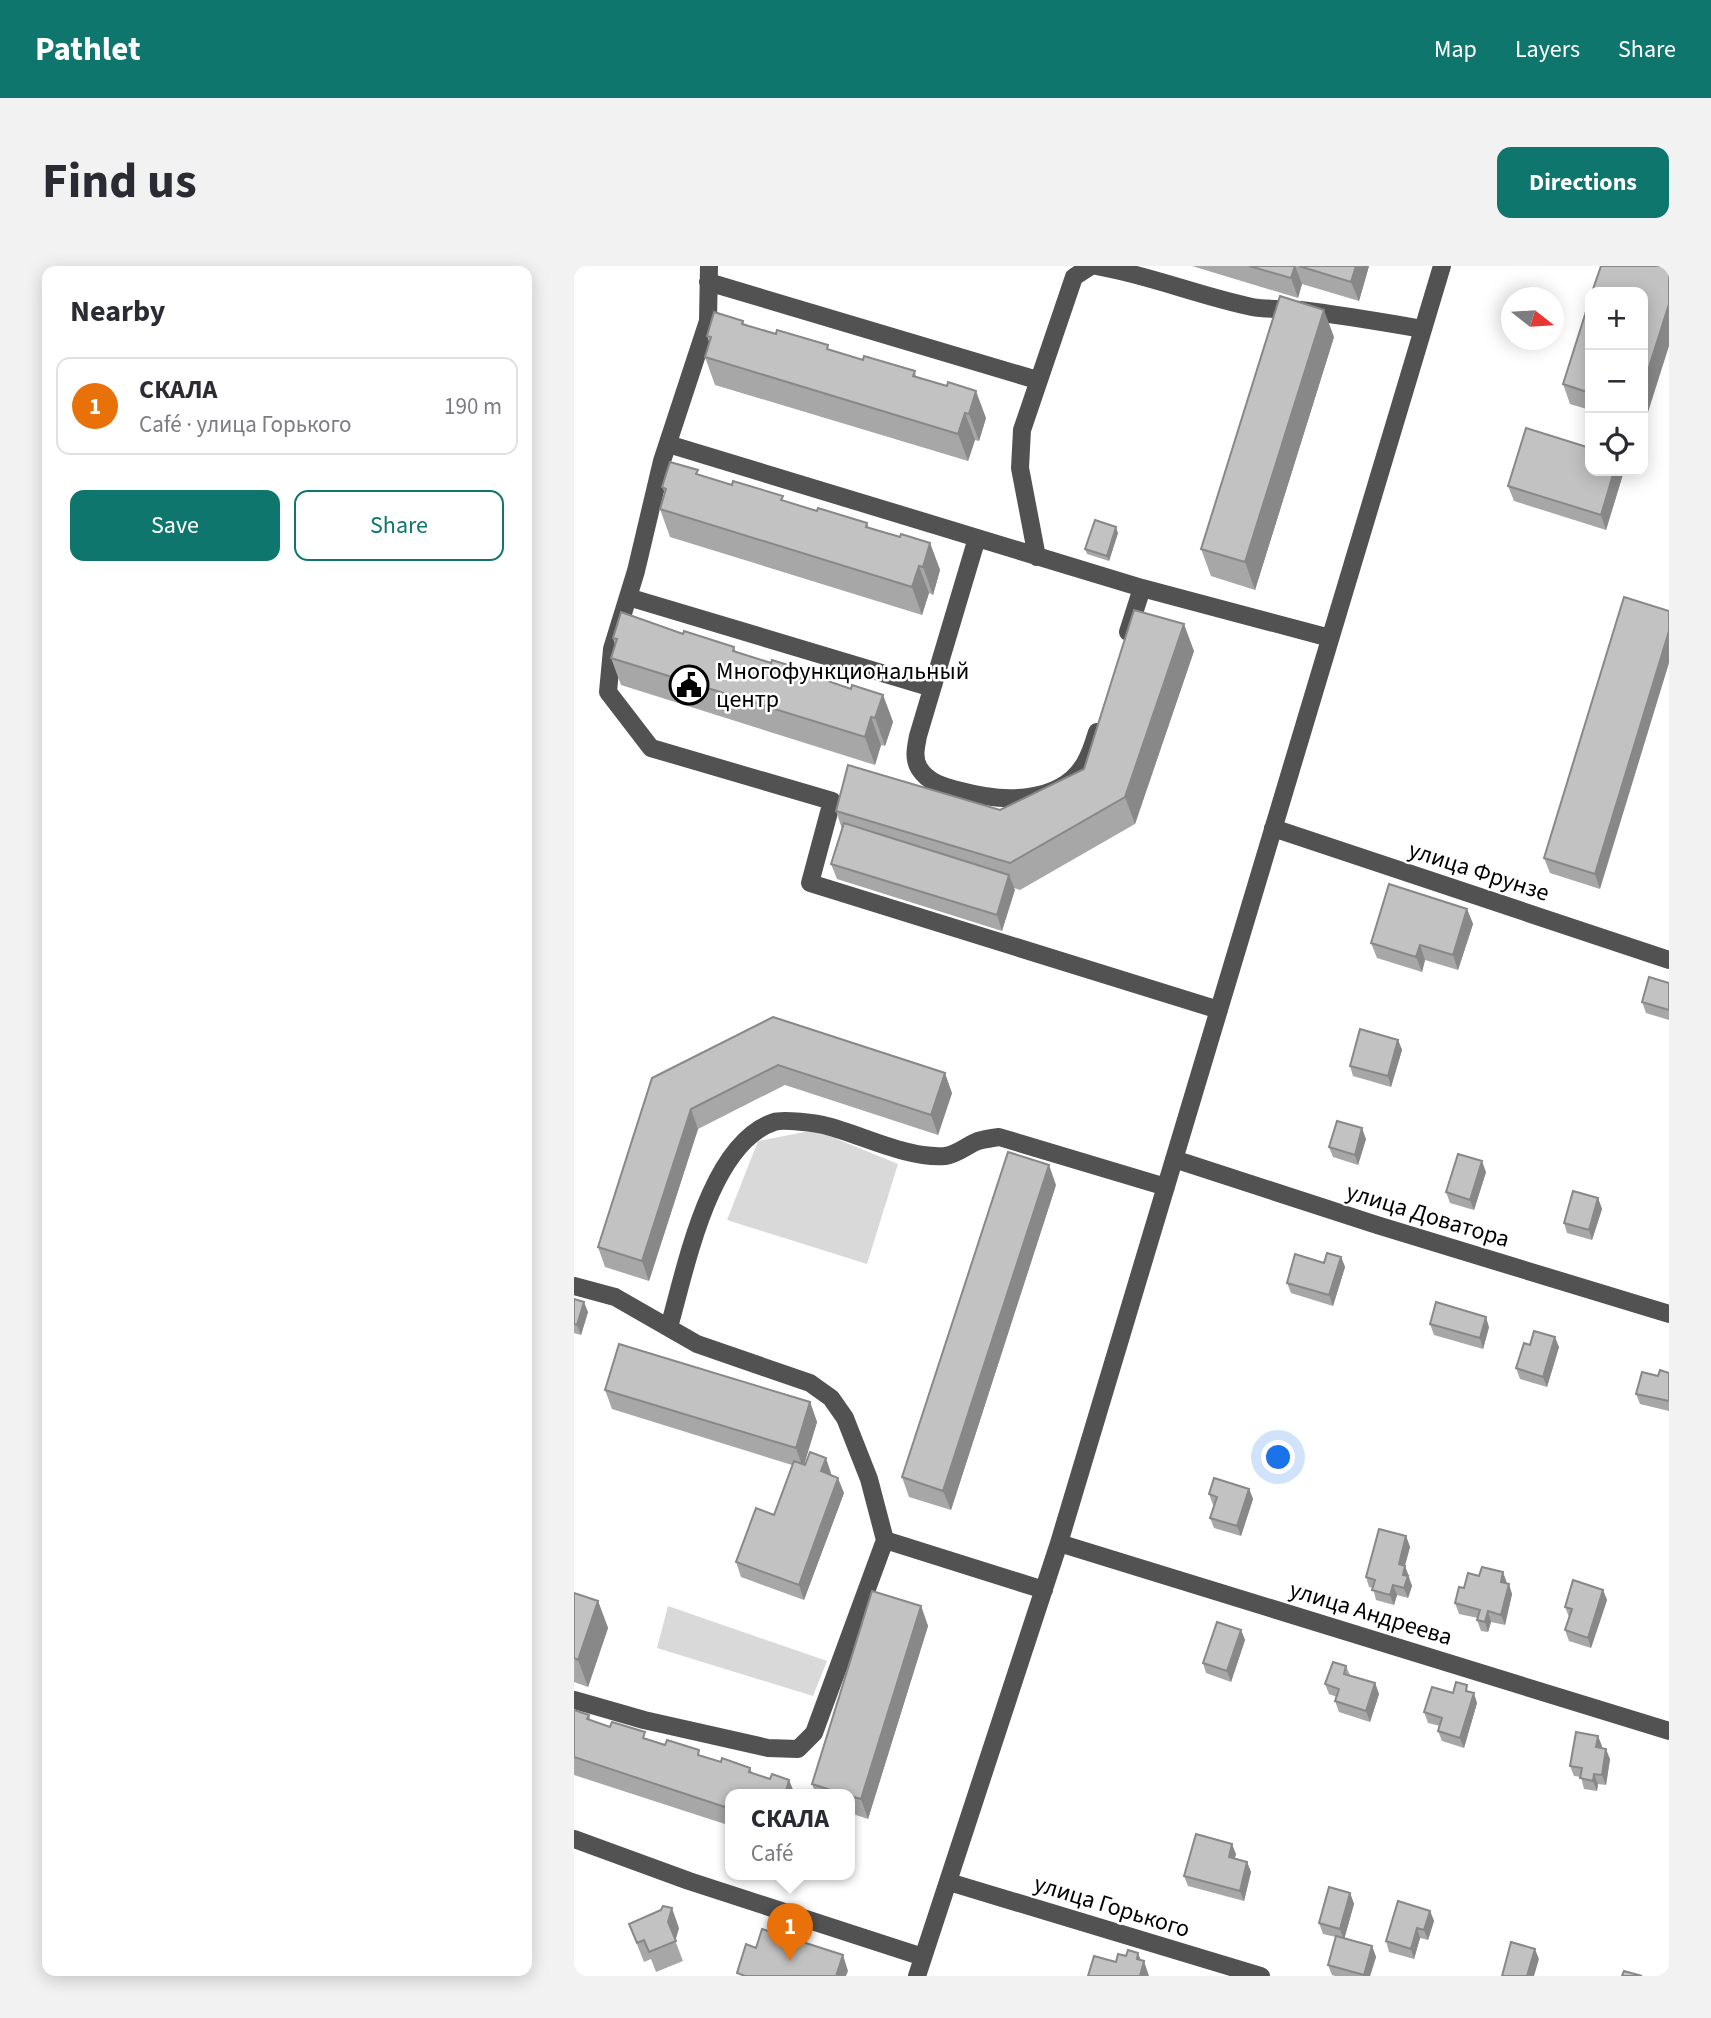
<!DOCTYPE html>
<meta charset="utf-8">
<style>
:root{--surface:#fff;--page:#f2f2f3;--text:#2b2b33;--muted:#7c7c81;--line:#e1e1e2;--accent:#0f766e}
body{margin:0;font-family:"Source Sans 3",sans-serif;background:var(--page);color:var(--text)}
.controls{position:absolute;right:21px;top:21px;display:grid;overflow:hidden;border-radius:14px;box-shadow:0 4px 18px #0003}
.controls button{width:63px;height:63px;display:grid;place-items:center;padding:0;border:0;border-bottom:2px solid var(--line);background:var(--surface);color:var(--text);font:35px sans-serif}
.compass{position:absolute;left:927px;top:21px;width:63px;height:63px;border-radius:50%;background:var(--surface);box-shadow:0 4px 18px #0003;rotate:107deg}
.you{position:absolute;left:705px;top:1192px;width:24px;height:24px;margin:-18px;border:5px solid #fff;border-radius:50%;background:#1a73e8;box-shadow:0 0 0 10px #1a73e833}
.badge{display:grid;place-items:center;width:46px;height:46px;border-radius:50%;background:var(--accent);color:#fff;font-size:23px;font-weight:700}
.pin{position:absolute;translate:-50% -58px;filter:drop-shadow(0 2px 4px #0008)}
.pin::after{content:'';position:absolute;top:37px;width:24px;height:21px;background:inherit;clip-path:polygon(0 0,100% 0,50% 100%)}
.popup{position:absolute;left:151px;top:1523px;width:130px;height:91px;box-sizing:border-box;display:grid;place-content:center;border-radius:14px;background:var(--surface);filter:drop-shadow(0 2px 5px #0005);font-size:23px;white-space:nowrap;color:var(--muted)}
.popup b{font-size:26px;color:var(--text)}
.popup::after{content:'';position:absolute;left:50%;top:100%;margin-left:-14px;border:14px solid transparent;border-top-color:var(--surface)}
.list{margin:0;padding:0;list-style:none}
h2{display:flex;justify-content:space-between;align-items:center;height:91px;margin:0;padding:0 28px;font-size:30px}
h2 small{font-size:23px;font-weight:400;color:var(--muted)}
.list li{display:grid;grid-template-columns:46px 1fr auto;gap:21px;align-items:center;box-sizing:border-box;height:98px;margin:0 14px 14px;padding:0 14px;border:2px solid var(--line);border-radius:14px}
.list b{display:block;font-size:26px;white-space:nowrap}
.list p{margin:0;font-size:23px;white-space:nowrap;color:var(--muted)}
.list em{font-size:23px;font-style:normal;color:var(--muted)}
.actions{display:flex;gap:14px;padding:21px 28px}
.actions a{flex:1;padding:16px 0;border:2px solid var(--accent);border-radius:14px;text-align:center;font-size:24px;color:var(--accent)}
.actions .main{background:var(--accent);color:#fff}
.icon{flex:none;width:38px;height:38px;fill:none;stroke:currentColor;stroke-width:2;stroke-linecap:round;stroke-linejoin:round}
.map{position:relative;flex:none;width:1095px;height:1710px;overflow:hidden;border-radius:14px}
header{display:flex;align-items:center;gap:42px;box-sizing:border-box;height:98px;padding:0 35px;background:var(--accent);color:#fff}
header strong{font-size:33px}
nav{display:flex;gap:38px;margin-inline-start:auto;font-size:24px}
.intro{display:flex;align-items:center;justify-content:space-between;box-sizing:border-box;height:168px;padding:0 42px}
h1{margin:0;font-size:49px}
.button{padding:18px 32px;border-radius:14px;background:var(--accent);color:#fff;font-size:24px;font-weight:700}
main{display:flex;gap:42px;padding:0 42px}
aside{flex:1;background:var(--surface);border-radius:14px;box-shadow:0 4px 18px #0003}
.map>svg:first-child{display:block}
.green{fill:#d9d9d9}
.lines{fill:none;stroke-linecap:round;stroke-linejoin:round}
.minor{stroke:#525252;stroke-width:18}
.wall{fill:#a7a7a7}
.shaded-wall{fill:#888}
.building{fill:#c2c2c2;stroke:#888;stroke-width:2}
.labels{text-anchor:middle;stroke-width:5;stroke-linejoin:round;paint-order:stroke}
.poi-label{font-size:24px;fill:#000;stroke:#fff;text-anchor:start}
.street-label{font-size:24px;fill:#000;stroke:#fff}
</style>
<header>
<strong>Pathlet</strong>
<nav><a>Map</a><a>Layers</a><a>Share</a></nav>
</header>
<div class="intro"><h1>Find us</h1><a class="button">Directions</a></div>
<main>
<aside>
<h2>Nearby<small></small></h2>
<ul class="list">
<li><span class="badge" style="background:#e8710a">1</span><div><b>СКАЛА</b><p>Café · улица Горького</p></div><em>190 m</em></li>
</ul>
<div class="actions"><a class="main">Save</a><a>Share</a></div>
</aside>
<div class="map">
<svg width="1095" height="1710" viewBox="0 0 1095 1710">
<rect width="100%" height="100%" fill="#fff"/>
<path class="green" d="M241,864L324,898L293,998L153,954L184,875Z
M94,1340L253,1395L239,1430L83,1382Z"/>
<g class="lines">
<path class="minor" d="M135,0L134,55L88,195L62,305L38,383L34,426L77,482L258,535L236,617L645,744
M522,0C575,9 625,30 678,41C694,44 710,42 726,44C768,49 808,56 849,63
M134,16L463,114
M94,178L568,322L756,372
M403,272L344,470C342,481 339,492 345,502C354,517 371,521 387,525C427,536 487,539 511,497C516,488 520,476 523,466
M463,291L446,202L448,164L500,11L517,0
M54,331L358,422
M554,366L568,322
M699,562L1095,694
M600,893L803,959L1095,1048
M0,1020L41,1031L123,1078L236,1117L257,1132L271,1152L295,1213L311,1274L240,1467L224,1483L194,1482L70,1454L0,1434
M95,1061C112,1002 135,878 200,856C209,853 243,857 253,860C288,869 334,893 371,890C384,888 393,879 404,875C411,873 418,872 425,871L592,921
M311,1274L470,1324
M485,1277L1095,1465
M0,1573L115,1615L349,1691
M375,1616L687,1710
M343,1710L485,1277L868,0"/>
</g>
<path class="wall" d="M618,0H795L785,35L728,18L724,32Z
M1016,33V144L996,138L989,118Z
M169,55L171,59L289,94L341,105L342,111L412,152L405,175L401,174L394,195L141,119L131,91L135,76L133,70Z
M760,71L681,324L637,310L627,283Z
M1050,205L1032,264L940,235L934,220Z
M125,209L243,245L293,257L295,262L326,271L356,277L366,304L359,329L355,327L348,349L96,271L86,243L91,227L88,221Z
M544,267L535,295L513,288L511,283Z
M1050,331L1026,623L976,607L970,592Z
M109,368L160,381L162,386L197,397L246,409L247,413L277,423L309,429L319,456L311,480L307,479L301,499L47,419L37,392L41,379L39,372Z
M620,385L561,558L446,624L440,622L428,665L263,613L257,598L268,563L262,545L426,544L510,503Z
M893,643L899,658L884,704L851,694L848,706L803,692L797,677Z
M1095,717V754L1072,747L1068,736Z
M199,751L378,827L364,869L211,819L124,863L75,1015L31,1001L24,981L78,812Z
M824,774L828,784L817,821L779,810L776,800Z
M792,873L784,899L759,891L755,881Z
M912,906L900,944L876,937L872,926Z
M482,919L377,1244L335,1231L328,1211Z
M1024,932L1028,943L1018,974L993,967L990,957Z
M767,991L771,1001L759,1040L717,1027L713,1017L750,997Z
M0,1033L14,1046L7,1069L0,1067Z
M856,1058L915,1061L909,1083L860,1069Z
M956,1079L985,1081L973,1121L946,1113L942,1102Z
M1095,1107V1145L1066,1138L1062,1128L1084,1110Z
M31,1124L236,1136L243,1156L230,1199L257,1207V1209L270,1227L230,1334L167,1311L162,1296L200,1249L218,1199L38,1143Z
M675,1223L679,1233L667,1270L640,1262L636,1252L640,1239H639L635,1228Z
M832,1270L836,1281L831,1300L835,1310V1312L838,1320L834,1332L823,1329L820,1339L802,1334L799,1322L795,1321L792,1311Z
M933,1317L938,1328L931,1359L917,1356L914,1366L907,1365L903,1354L904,1352L885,1348L881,1337Z
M1029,1324L1033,1334L1017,1382L995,1375L991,1364L995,1351L991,1341Z
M0,1327L24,1335L34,1362L14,1421L0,1416Z
M347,1340L354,1360L294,1553L276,1547V1529H242L238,1518Z
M667,1364L671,1374L657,1416L632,1407L629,1397Z
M772,1400L776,1409L801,1417L805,1428L796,1456L765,1446L761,1435L763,1431L755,1428L751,1418Z
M896,1426L903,1437L890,1482L868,1475L864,1465L866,1460L854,1457L850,1446L879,1427Z
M0,1444L15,1449L17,1455L147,1496L176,1502L178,1507L196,1513L215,1514L221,1529H157V1560L0,1509Z
M1024,1470L1028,1482L1036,1493L1032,1519L1024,1518L1023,1525L1010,1523L1007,1511L1000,1510L996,1500Z
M662,1588L661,1592L673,1596L677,1606L670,1635L614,1620L610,1610Z
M776,1627L780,1638L770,1673L798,1680L802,1691L796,1710H761L758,1709L754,1699L762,1671L749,1668L745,1657Z
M856,1645L860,1655L854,1674L846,1672L840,1693L815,1686L812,1675Z
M55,1658L105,1662L101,1674L109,1695L82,1706L77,1693L70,1696Z"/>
<path class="shaded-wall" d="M721,0L728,18L724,32L717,12Z
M782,0H795L785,35L777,16Z
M1095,38V80L1069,162V120Z
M750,44L760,71L681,324L671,296Z
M402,125L412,152L405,175L395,148Z
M391,147L401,174L394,195L384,168Z
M1040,205H1050L1032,264L1027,249Z
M542,261L544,267L535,295L533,290Z
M356,277L366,304L359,329L349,301Z
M345,300L355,327L348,349L338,321Z
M610,358L620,385L561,558L551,531Z
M1095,365V397L1026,623L1021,608Z
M309,429L319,456L311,480L301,452Z
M297,451L307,479L301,499L291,471Z
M435,609L441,624L428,665L423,649Z
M893,643L899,658L884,704L879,689Z
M846,679L851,694L848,706L842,691Z
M824,774L828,784L817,821L814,810Z
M371,807L378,827L364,869L357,849Z
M117,843L124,863L75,1015L68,995Z
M788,862L792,873L784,899L781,889Z
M908,895L912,906L900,944L896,934Z
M475,899L482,919L377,1244L369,1225Z
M1024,932L1028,943L1018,974L1015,964Z
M767,991L771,1001L759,1040L755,1029Z
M10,1036L14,1046L7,1069L3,1059Z
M912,1051L915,1061L909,1083L906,1072Z
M981,1071L985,1081L973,1121L969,1111Z
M236,1136L243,1156L229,1202L222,1182Z
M252,1192L257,1207L252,1220L247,1205Z
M264,1212L270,1227L230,1334L225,1319Z
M675,1223L679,1233L667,1270L663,1260Z
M832,1270L836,1281L828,1309L825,1298Z
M831,1300L838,1320L834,1332L830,1322L829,1309Z
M929,1306L933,1317L931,1326L927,1316Z
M935,1318L938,1328L931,1359L927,1349Z
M819,1319L823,1329L820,1339L816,1329Z
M1029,1324L1033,1334L1017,1382L1014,1372Z
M24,1335L34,1362L14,1421L4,1394Z
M347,1340L354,1360L294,1553L287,1533Z
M914,1345L917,1356L914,1366L911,1356Z
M667,1364L671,1374L657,1416L653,1405Z
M801,1417L805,1428L796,1456L792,1445Z
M900,1427L903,1437L890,1482L886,1472Z
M1024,1470L1028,1480L1026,1491L1022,1481Z
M1032,1483L1036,1493L1032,1519L1028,1509Z
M1020,1508L1024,1518L1023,1525L1019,1515Z
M215,1514L221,1529H211Z
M658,1578L662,1588L658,1601L655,1591Z
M673,1596L677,1606L670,1635L666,1625Z
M776,1627L780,1638L770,1674L766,1663Z
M98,1642L105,1662L101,1676L94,1656Z
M856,1645L860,1655L854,1674L850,1664Z
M843,1662L846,1672L840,1693L837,1683Z
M798,1680L802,1691L796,1710H790Z
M961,1683L965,1693L960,1710H953Z
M564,1687L569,1700L570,1695L575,1710H566L563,1693Z
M269,1689L274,1705L272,1710H262Z"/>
<path class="building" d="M675,0H721L717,12Z
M725,0H782L777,16Z
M1027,0H1095V38L1069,120V26H1018Z
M706,30L750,44L671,296L627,283Z
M1016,33V127L989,118Z
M140,46L169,55L168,58L202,68L203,64L254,79L253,83L289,94L290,90L341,105L339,110L373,120L374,116L402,125L395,148L391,147L384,168L131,91L137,71L133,70Z
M952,162L1016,182V205H1040L1027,249L934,220Z
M96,196L124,204L122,208L158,219L159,215L209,230L207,234L243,245L244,242L293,257L292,261L326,271L327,268L356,277L349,301L345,300L338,321L86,243L92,223L88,221Z
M521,254L542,261L533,290L511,283Z
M1050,331L1095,345V365L1021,608L970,592Z
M560,344L610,358L551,531L436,597L262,545L274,499L426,544L510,503Z
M47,346L109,368L110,365L160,381L159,385L197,397L198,394L246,409L245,412L277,423L278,419L309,429L301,452L297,451L291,471L37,392L43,373L39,372Z
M270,557L435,609L423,649L257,598Z
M815,618L893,643L879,689L846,679L842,691L797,677Z
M1075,711L1095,717V744L1068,736Z
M199,751L371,807L357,849L204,799L117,843L68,995L24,981L78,812Z
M786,763L824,774L814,810L776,800Z
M763,855L788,862L781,889L755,881Z
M434,886L475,899L369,1225L328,1211Z
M884,888L908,895L896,934L872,926Z
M999,925L1024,932L1015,964L990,957Z
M753,987L767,991L755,1029L713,1017L721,988L750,997Z
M0,1033L10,1036L3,1059L0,1058Z
M862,1036L912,1051L906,1072L856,1058Z
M960,1065L981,1071L969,1111L942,1102L950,1077L956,1079Z
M45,1078L236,1136L222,1182L31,1124Z
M1086,1104L1095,1107V1135L1062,1128L1068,1106L1084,1110Z
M236,1186L252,1192L247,1205L264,1212L225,1319L162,1296L182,1242L200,1249L220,1195L231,1199Z
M640,1212L675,1223L663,1260L636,1252L643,1231L635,1228Z
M805,1263L832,1270L825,1298L831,1300L829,1309L834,1310L830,1322L819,1319L816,1329L798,1324L801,1314L792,1311Z
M908,1301L929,1306L927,1316L935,1318L927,1349L914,1345L911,1356L903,1354L906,1344L881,1337L885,1321L890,1322L894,1307L905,1310Z
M999,1314L1029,1324L1014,1372L991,1364L998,1343L991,1341Z
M298,1325L347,1340L287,1533L276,1530V1529H272L238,1518Z
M0,1327L24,1335L4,1394L0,1392Z
M643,1356L667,1364L653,1405L629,1397Z
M759,1396L772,1400L770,1408L801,1417L792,1445L761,1435L765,1423L751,1418Z
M882,1416L893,1419L892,1425L900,1427L886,1472L864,1465L868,1452L850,1446L858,1421L879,1427Z
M0,1444L15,1449L13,1453L36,1461L38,1456L71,1466L69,1472L91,1479L93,1474L125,1484L124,1489L147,1496L148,1492L176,1502L175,1506L196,1513L198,1508L215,1514L211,1529H157V1543L0,1491Z
M1002,1466L1024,1470L1022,1481L1032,1483L1028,1509L1020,1508L1019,1515L1006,1512L1008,1502L996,1500Z
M622,1568L658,1578L655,1591L673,1596L666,1625L610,1610Z
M755,1621L776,1627L766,1663L745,1657Z
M824,1635L856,1645L850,1664L843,1662L837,1683L812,1675Z
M89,1640L98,1642L94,1656L102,1675L75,1686L70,1674L63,1677L55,1658L87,1644Z
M188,1663L269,1689L262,1710H171L163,1707L172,1678L182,1682Z
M762,1670L798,1680L790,1709L754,1699Z
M937,1676L961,1683L953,1710H928Z
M554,1684L564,1687L563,1693L570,1695L566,1710H514L520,1690L542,1696L544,1688L552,1690Z
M1050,1705L1068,1710H1048Z"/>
<defs>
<symbol id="civic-ring" viewBox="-11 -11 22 22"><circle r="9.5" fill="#fff" stroke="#000" stroke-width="1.5"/><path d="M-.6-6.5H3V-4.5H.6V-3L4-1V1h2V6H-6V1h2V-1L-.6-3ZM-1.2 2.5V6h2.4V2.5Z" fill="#000"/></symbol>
</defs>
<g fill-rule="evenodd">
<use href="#civic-ring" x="93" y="397" width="44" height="44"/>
</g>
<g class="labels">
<g class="poi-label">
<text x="142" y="413">Многофункциональный<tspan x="142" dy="28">центр</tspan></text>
</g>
<g class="street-label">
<text transform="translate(905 605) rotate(18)" y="8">улица Фрунзе</text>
<text transform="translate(854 949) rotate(17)" y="8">улица Доватора</text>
<text transform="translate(797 1347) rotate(17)" y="8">улица Андреева</text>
<text transform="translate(538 1640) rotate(17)" y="8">улица Горького</text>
</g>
</g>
</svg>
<div class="controls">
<button>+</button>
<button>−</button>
<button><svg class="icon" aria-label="locate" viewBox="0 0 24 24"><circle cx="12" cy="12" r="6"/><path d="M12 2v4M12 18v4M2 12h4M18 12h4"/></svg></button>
</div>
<svg class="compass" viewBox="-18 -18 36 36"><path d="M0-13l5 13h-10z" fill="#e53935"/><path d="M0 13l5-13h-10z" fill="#7c7c81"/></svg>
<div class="you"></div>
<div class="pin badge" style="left:216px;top:1695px;background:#e8710a">1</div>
<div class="popup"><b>СКАЛА</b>Café</div>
</div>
</main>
